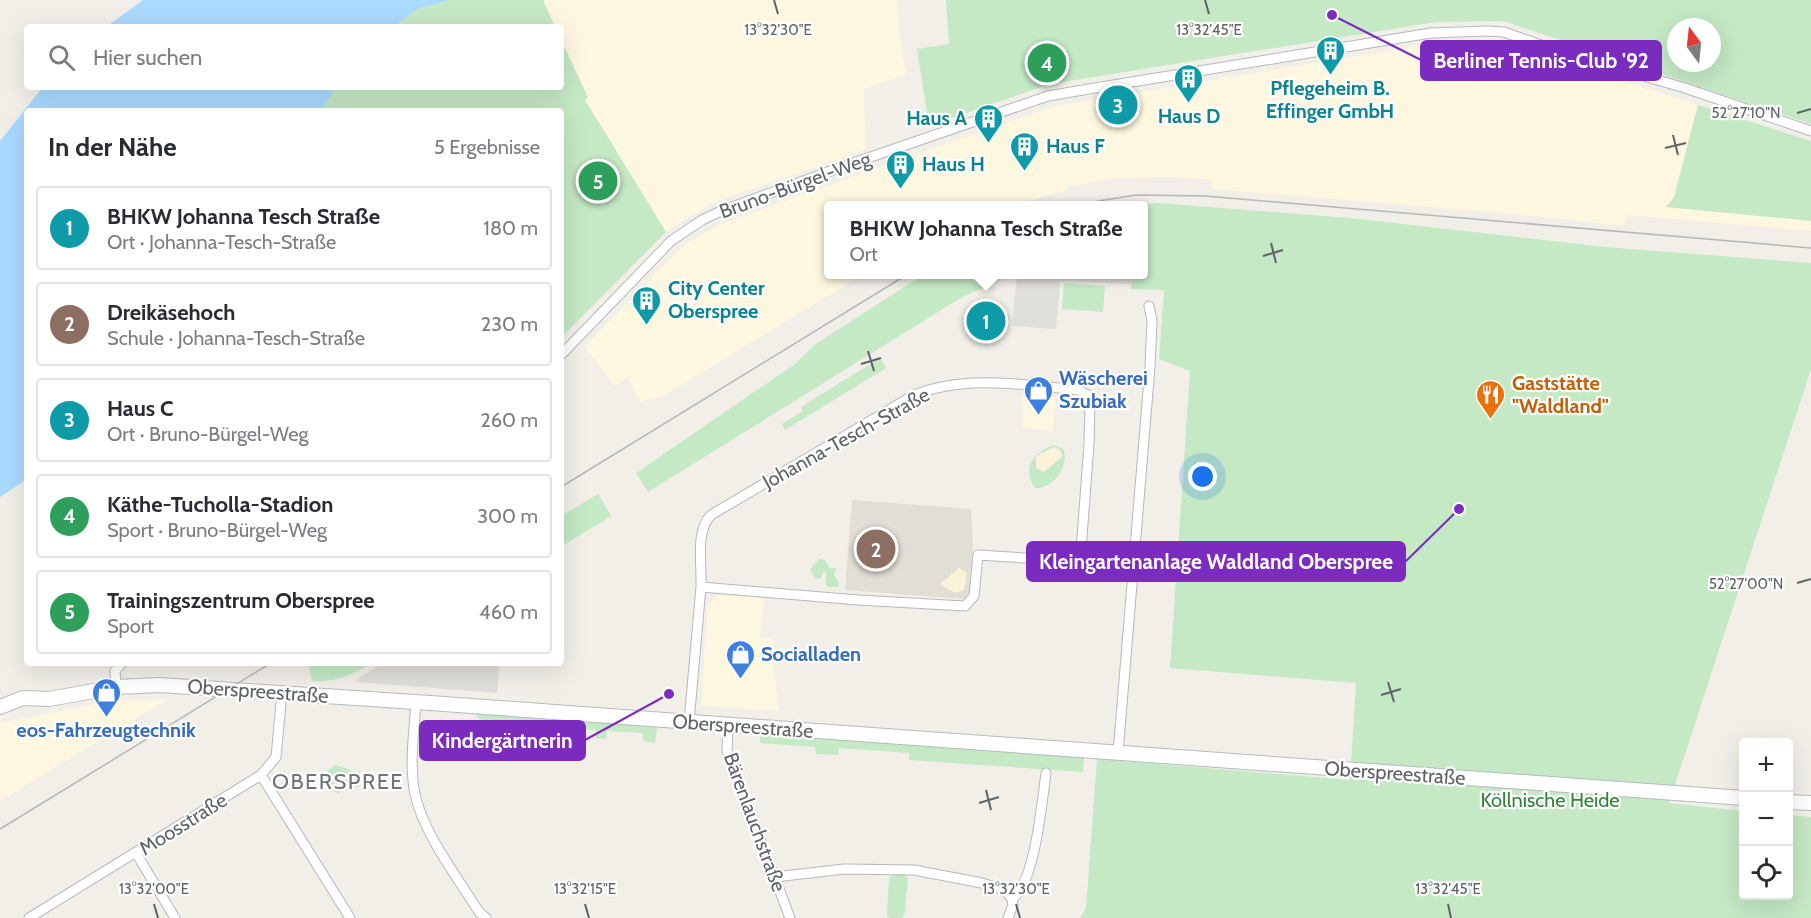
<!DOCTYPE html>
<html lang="de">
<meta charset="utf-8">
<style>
:root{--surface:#fff;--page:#f2f2f3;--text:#2b2b33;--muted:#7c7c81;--line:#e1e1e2;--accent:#111827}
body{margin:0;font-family:Cabin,sans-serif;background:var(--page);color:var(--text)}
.controls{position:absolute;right:18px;bottom:18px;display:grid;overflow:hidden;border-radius:6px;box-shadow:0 6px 24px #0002}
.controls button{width:54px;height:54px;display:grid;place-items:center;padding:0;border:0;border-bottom:2px solid var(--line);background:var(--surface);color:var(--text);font:30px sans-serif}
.compass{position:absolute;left:1667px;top:18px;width:54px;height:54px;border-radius:50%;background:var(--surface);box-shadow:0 6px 24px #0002;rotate:345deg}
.you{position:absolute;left:1203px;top:477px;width:21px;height:21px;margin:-15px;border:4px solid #fff;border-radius:50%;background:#1a73e8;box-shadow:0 0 0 9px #1a73e833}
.badge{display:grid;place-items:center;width:39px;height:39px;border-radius:50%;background:var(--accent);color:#fff;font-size:20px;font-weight:700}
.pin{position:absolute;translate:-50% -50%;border:3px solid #fff;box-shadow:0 2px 6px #0006}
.popup{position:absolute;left:824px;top:201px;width:324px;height:78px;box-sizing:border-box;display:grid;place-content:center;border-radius:6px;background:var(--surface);filter:drop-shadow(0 2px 4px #0005);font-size:20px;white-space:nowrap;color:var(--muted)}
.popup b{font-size:22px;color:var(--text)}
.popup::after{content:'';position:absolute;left:50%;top:100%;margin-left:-12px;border:12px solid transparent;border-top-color:var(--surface)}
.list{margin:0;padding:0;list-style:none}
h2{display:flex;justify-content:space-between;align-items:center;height:78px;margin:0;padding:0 24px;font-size:26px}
h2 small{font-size:20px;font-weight:400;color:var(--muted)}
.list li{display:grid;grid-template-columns:39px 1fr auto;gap:18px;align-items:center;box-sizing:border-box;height:84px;margin:0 12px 12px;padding:0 12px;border:2px solid var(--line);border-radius:6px}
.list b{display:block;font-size:22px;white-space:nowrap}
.list p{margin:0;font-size:20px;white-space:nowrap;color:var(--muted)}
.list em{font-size:20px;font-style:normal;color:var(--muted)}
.icon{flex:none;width:33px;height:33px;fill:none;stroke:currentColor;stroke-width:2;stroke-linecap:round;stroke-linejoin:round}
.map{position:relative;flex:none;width:1811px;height:918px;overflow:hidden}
.search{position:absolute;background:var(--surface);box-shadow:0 6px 24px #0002;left:24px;top:24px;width:540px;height:66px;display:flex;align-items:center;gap:15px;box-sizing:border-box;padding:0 21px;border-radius:6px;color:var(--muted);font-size:22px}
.panel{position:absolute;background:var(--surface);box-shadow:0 6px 24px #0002;left:24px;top:108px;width:540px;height:558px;border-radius:6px}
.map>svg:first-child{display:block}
.commercial{fill:#fef7e0}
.industrial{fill:#e0deda}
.education{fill:#e1ded6}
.green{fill:#c5e8c5;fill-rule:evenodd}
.sand{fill:#fbf3d9}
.water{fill:#aadaff}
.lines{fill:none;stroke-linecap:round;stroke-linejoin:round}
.street-casing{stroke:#b5b8bc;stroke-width:11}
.secondary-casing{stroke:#b6babf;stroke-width:16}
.street{stroke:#fff;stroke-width:9}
.secondary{stroke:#fff;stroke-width:14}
.tram{stroke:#b6b7b8;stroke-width:1.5}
.ticks{fill:none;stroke:#5f6368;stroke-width:2}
.labels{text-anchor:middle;stroke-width:4.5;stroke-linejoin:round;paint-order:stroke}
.culture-label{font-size:20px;font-weight:bold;fill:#0d838f;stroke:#fff;text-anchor:start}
.street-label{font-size:20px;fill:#5f6368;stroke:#fff}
.shop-label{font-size:20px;font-weight:bold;fill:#366cbe;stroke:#fff;text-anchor:start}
.food-label{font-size:20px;font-weight:bold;fill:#c56008;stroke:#fff;text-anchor:start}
.park-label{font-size:20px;fill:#348238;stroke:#fff}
.quarter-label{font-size:22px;letter-spacing:1.5px;fill:#70757a;stroke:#fff}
.ticks-label{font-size:15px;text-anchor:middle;fill:#5f6368;stroke:#fff;stroke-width:4.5;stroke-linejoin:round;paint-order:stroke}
.leader{fill:none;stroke:#7b2cbf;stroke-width:2}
.callout-dot{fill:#7b2cbf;stroke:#fff;stroke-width:2}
.callout{fill:#7b2cbf;stroke:#7b2cbf;stroke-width:2}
.callout-label{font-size:21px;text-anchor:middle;font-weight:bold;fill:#fff}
</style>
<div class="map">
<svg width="1811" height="918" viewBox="0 0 1811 918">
<rect width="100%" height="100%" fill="#f1efe8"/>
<path class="commercial" d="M543,0H897L899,30L906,75L863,89L866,149L712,203L666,232L584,99L587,97L561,40V27H555Z
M1436,43H1499L1568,66L1584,69L1698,105L1674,197L1667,207L1811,221V231L1627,215L1624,226L1514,214L1211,189L1212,180L1174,177L1117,178L1066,187L1065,191L1014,205L828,206V274L862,275L662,397L640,401L628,378L614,386L585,346L685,244L724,223L910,156L1056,106Z
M1022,395L1056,397L1053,431L1023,428Z
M718,595L764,598L760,637L774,639L773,667L779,711L701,706L708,605Z
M168,699L0,801V723L117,700Z"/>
<path class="industrial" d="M1017,275H1132V284L1060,281L1056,329L1012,326Z
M383,663H500L497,693L357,682V679Z"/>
<path class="education" d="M852,500L971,509L973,547L970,592L964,599L845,590Z"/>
<path class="green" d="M450,0H543L555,27H393L417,9Z
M946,0H1811V124L1503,21L1436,22L1050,84L929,126L917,49L949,44ZM1676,27H1712V63H1676Z
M561,40L588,97L585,100L666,232L561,338V111H321L336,87H561Z
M1698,105L1811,141V221L1666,207L1674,197Z
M1158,203L1350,218L1605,247L1811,263V369L1669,803L1743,811L1744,896H1788L1789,815L1811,817V918H1080L1086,908L1097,759L1350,780L1356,683L1170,668L1190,371L1159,359L1164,290L1131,289V275L1144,274V206L1129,205Z
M923,275H1012L962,297L648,492L636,473L795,364L817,343Z
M1064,283L1105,286L1103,312L1062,309Z
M880,358L886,368L785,430L782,424L803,411L801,407Z
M1054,445L1063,449C1071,466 1051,490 1035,488C1021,467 1034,452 1054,445Z
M598,494L611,516L561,547V516Z
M819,559L825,560L830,568H836L834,575L839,583L838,587H829L826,585V571L823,572L821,579L815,578L810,570Z
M308,663H371C352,675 334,683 312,681Z
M479,711L556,718L560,721V730L556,733L550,734V728L508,724L507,732C495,730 485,724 476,716Z
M575,720L653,724L657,728L655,743L643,741V733L607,731L606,739L596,738V730L574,729L573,737L570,734L571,723Z
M760,733L1084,758L1083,772L909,760V753L839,748L838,755L816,754L815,747L760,743Z
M336,765L351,770V771L360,772L359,787H350L339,793C322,790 320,772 336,765Z
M892,875H905L908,878L905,912L902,918H890L887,915L889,878Z"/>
<path class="sand" d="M1054,447L1059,449L1063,456L1044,472L1036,468V456Z
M959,568L967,573L964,590L955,593L940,584Z"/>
<path class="water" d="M143,0H450L417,9L393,27H106Z
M43,87H336L321,111H27V479L0,497V141Z"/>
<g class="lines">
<defs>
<path id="street" d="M561,355L671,241L702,220L721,211L836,169L1048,96L1089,89L1431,33L1488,31L1504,32L1561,52L1685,88L1811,131
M116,687L115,671L122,663
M416,702C414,732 409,765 415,794C423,833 458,878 479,912L486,918
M689,722L701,587L858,600L965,606L974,596L978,555L1073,561L1081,550L1089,444L1090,405L1088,395L1078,390C1024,385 966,374 914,395L711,515C695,531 702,565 701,587
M728,725L727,751L790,918
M1118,753L1150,367L1152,320L1149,306
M261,775L350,918
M136,853L175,918
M775,877L844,869L914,870L982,883L1005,890L1012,899
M1012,899C1035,884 1042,801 1046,773
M29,918L261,775L276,757L282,692
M1008,918L1013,905L1012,899"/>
<path id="secondary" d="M0,707L23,698L49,699L116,687L160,685L430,703L1744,798
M1788,802L1811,803"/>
</defs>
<use href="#street" class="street-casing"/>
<use href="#secondary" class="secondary-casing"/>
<use href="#street" class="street"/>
<use href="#secondary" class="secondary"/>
<path class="tram" d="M1067,206L1136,195L1205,196L1811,248
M561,487L908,274
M0,829L271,663"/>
</g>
<path class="ticks" d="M774,0L778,14M1205,0L1209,14M1797,113L1811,109M1673,135L1678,155M1665,148L1686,143M1271,243L1276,263M1263,256L1283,250M868,351L874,371M861,364L881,358M1797,583L1811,579M1388,682L1394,702M1381,695L1401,689M986,790L991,810M979,803L999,797M154,904L158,918M585,904L589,918M1016,904L1020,918M1448,904L1451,918"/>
<defs>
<symbol id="building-pin" viewBox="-11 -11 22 30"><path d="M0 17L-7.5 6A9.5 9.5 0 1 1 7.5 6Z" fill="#0f9aa8" stroke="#fff"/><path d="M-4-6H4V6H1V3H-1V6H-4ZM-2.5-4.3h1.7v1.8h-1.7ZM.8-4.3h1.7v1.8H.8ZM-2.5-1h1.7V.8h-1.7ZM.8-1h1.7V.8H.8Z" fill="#fff"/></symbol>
<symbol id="shop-pin" viewBox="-11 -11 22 30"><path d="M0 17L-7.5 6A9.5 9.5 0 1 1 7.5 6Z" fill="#3f7fe0" stroke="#fff"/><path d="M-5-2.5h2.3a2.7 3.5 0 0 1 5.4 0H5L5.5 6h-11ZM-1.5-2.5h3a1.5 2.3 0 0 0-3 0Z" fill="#fff"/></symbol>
<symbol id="restaurant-pin" viewBox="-11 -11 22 30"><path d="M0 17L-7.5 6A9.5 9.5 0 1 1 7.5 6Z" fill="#e8710a" stroke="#fff"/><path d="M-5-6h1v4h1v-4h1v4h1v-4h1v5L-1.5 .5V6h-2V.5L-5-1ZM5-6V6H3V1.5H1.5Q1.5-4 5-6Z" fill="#fff"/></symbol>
</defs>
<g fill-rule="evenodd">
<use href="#building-pin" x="1314" y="34" width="33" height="45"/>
<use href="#building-pin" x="1172" y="62" width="33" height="45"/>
<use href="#building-pin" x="972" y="102" width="33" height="45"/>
<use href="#building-pin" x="1008" y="130" width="33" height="45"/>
<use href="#building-pin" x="884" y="148" width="33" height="45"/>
<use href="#building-pin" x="630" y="284" width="33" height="45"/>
<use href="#shop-pin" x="1022" y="374" width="33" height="45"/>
<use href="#restaurant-pin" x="1474" y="378" width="33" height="45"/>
<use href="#shop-pin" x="724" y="638" width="33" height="45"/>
<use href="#shop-pin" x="90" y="676" width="33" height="45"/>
</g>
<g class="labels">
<g class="culture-label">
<text x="1330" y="95" text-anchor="middle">Pflegeheim B.<tspan x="1330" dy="23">Effinger GmbH</tspan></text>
<text x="1189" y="123" text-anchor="middle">Haus D</text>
<text x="967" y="125" text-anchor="end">Haus A</text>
<text x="1046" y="153">Haus F</text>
<text x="922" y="171">Haus H</text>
<text x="668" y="295">City Center<tspan x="668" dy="23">Oberspree</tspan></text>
</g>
<g class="street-label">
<text transform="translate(795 185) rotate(-20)" y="7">Bruno-Bürgel-Weg</text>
<text transform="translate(846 438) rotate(-29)" y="7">Johanna-Tesch-Straße</text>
<text transform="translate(258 691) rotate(4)" y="7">Oberspreestraße</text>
<text transform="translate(743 726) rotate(4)" y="7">Oberspreestraße</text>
<text transform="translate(1395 773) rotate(4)" y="7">Oberspreestraße</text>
<text transform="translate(755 822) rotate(70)" y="7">Bärenlauchstraße</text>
<text transform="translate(183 824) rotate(-32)" y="7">Moosstraße</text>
</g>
<g class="shop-label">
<text x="1059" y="385">Wäscherei<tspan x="1059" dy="23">Szubiak</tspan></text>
<text x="761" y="661">Socialladen</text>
<text x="106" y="737" text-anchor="middle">eos-Fahrzeugtechnik</text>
</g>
<g class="food-label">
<text x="1512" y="390">Gaststätte<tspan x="1512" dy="23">"Waldland"</tspan></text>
</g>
<g class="park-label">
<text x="1550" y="807">Köllnische Heide</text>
</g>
<g class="quarter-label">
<text x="338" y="789">OBERSPREE</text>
</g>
</g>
<g class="ticks-label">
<text x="778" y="35">13°32'30"E</text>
<text x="1209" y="35">13°32'45"E</text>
<text x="1746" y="118">52°27'10"N</text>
<text x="1746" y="589">52°27'00"N</text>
<text x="154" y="894">13°32'00"E</text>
<text x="585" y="894">13°32'15"E</text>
<text x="1016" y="894">13°32'30"E</text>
<text x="1448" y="894">13°32'45"E</text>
</g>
<path class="leader" d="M1332 15L1421 60M1459 509L1405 562M669 694L585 740"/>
<g class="callout-dot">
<circle cx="1332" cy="15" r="6"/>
<circle cx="1459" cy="509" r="6"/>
<circle cx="669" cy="694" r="6"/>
</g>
<g class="callout">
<rect x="1421" y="41" width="240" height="39" rx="6"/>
<rect x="1027" y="542" width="378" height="39" rx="6"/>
<rect x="420" y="721" width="165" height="39" rx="6"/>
</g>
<g class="callout-label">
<text x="1541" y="68">Berliner Tennis-Club '92</text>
<text x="1216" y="569">Kleingartenanlage Waldland Oberspree</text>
<text x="502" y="748">Kindergärtnerin</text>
</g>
</svg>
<div class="controls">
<button>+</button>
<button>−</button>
<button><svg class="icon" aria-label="locate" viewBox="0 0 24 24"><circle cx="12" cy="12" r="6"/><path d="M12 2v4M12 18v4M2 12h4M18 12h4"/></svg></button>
</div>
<svg class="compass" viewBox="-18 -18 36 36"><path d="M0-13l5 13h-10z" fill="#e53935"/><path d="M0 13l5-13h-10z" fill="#7c7c81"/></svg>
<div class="you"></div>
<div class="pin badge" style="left:986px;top:321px;background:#0f9aa8">1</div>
<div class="popup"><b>BHKW Johanna Tesch Straße</b>Ort</div>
<div class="pin badge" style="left:876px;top:549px;background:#8d6e63">2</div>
<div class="pin badge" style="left:1118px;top:105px;background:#0f9aa8">3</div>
<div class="pin badge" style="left:1047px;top:63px;background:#2e9e5b">4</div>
<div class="pin badge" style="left:598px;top:181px;background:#2e9e5b">5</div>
<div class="search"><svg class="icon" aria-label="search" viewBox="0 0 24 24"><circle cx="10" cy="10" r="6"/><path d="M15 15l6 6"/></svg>Hier suchen</div>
<section class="panel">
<h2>In der Nähe<small>5 Ergebnisse</small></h2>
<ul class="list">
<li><span class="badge" style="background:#0f9aa8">1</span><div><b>BHKW Johanna Tesch Straße</b><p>Ort · Johanna-Tesch-Straße</p></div><em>180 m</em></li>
<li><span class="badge" style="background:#8d6e63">2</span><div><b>Dreikäsehoch</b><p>Schule · Johanna-Tesch-Straße</p></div><em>230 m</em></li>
<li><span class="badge" style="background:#0f9aa8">3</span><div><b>Haus C</b><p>Ort · Bruno-Bürgel-Weg</p></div><em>260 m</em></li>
<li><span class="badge" style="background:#2e9e5b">4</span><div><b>Käthe-Tucholla-Stadion</b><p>Sport · Bruno-Bürgel-Weg</p></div><em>300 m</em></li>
<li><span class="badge" style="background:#2e9e5b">5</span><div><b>Trainingszentrum Oberspree</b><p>Sport</p></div><em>460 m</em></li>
</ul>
</section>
</div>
